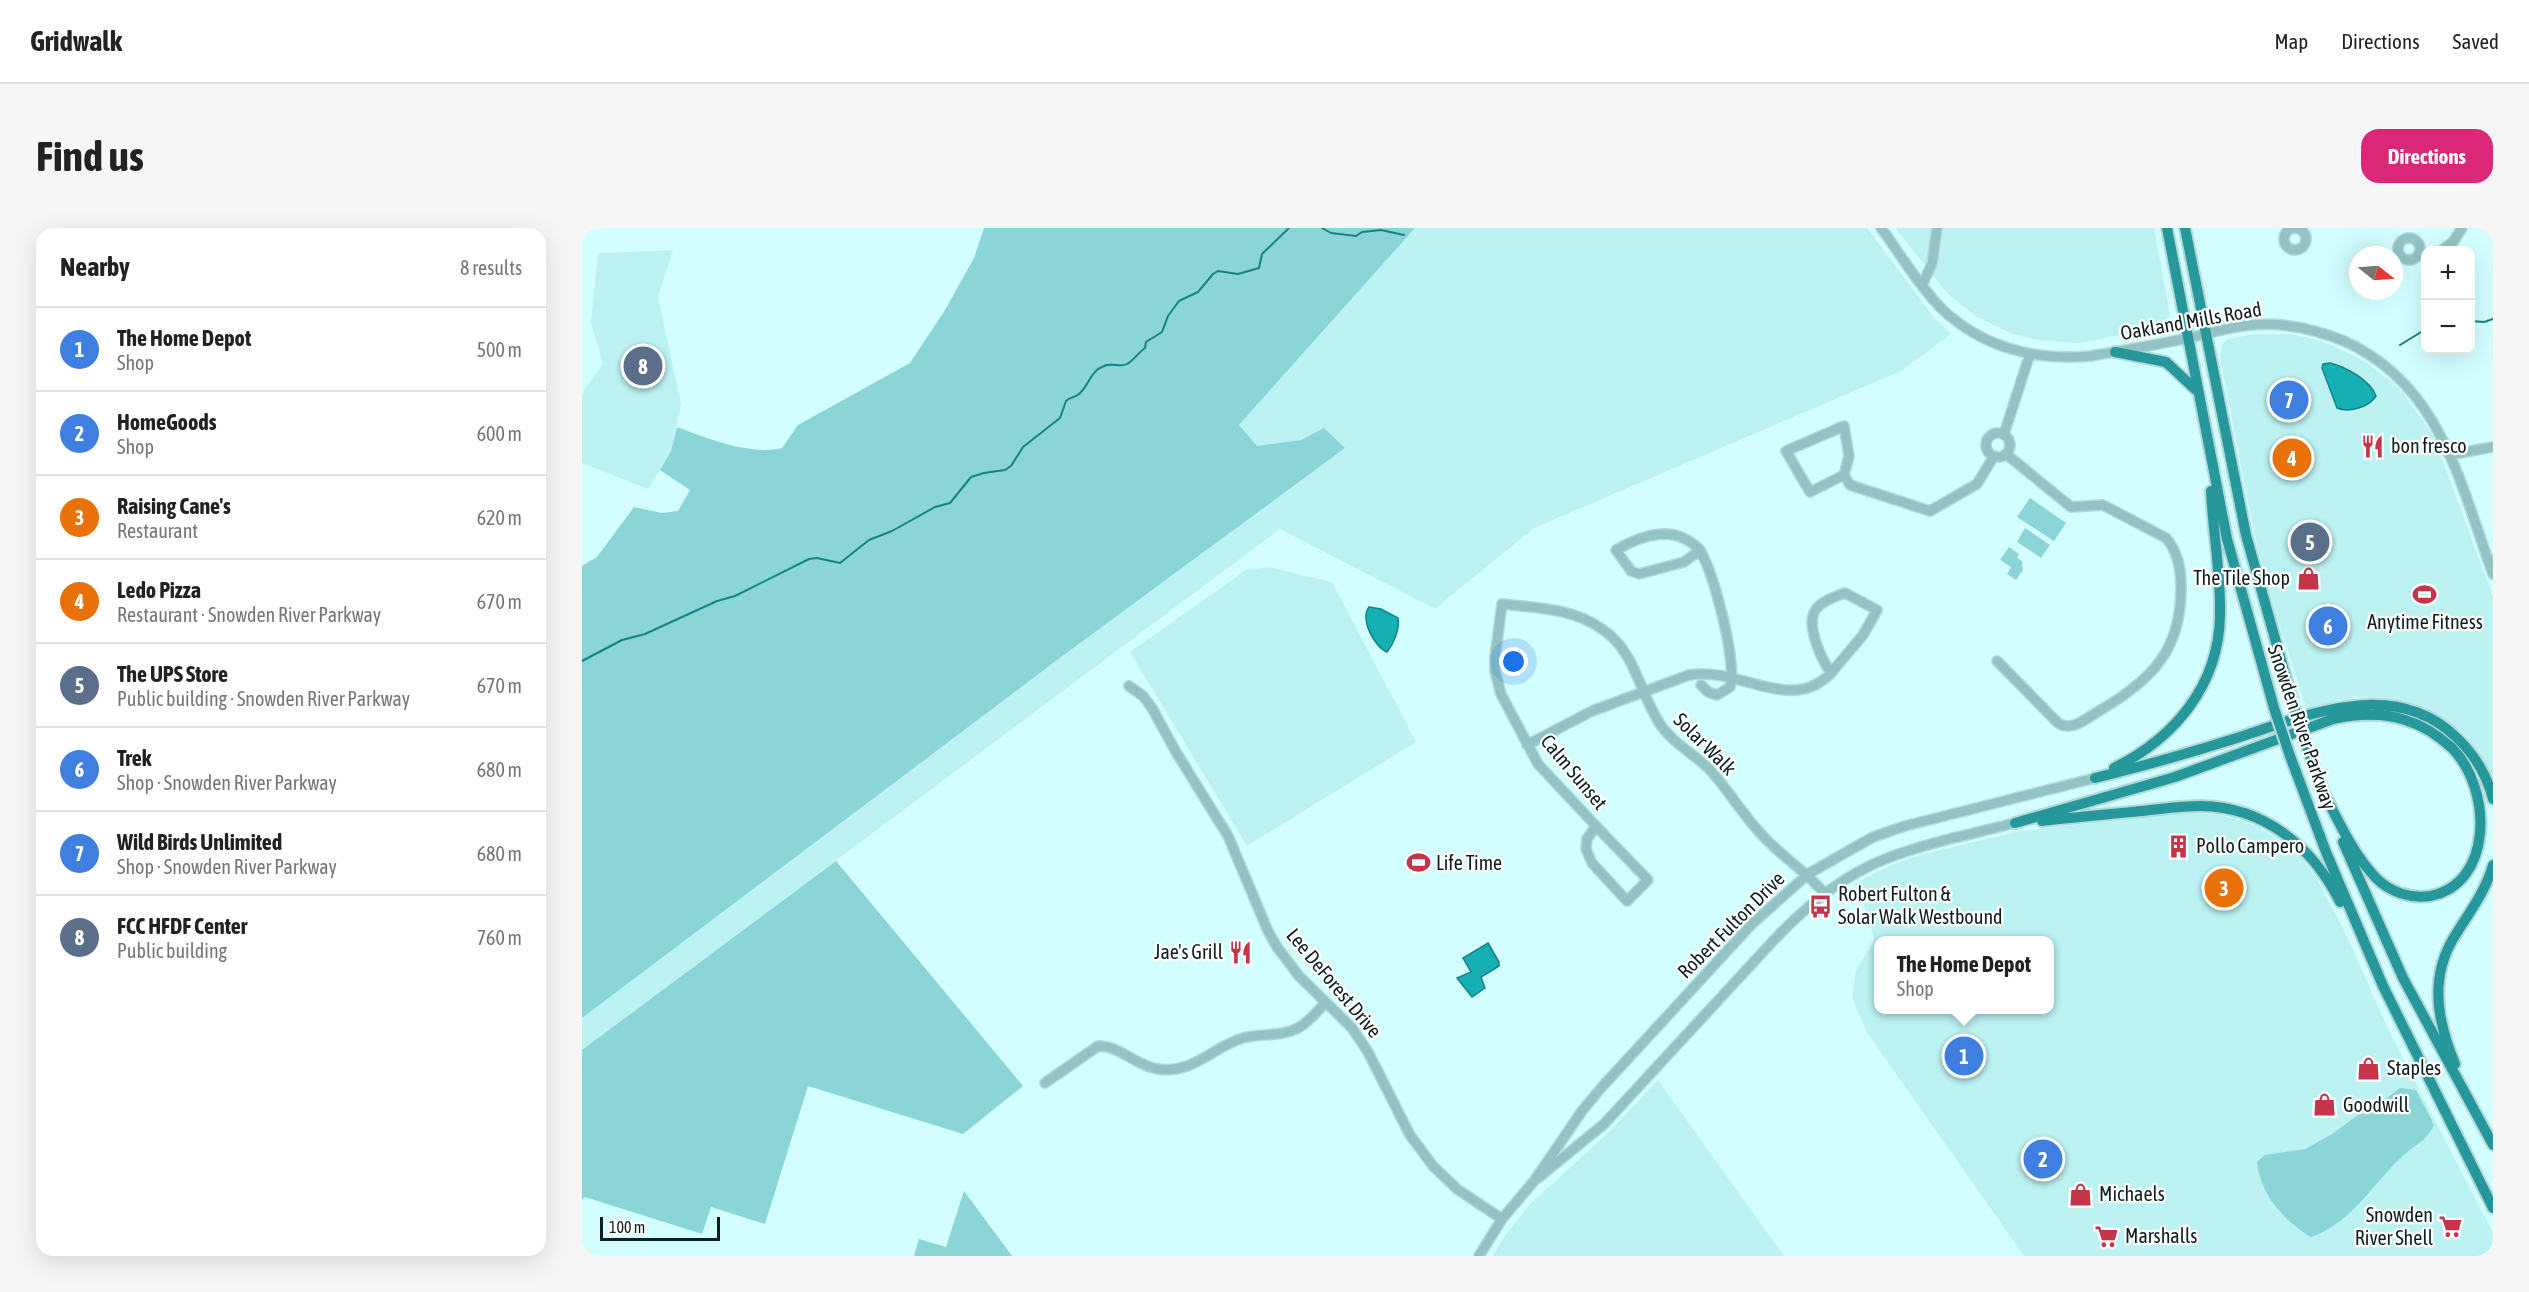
<!DOCTYPE html>
<meta charset="utf-8">
<style>
:root{--surface:#fff;--page:#f6f6f6;--text:#222;--muted:#767676;--line:#e0e0e0;--accent:#db2777}
body{margin:0;font-family:"Asap Condensed",sans-serif;background:var(--page);color:var(--text)}
.controls{position:absolute;right:18px;top:18px;display:grid;overflow:hidden;border-radius:12px;box-shadow:0 6px 24px #0002}
.controls button{width:54px;height:54px;display:grid;place-items:center;padding:0;border:0;border-bottom:2px solid var(--line);background:var(--surface);color:var(--text);font:30px sans-serif}
.compass{position:absolute;left:1767px;top:18px;width:54px;height:54px;border-radius:50%;background:var(--surface);box-shadow:0 6px 24px #0002;rotate:107deg}
.scale{position:absolute;left:18px;bottom:15px;width:120px;box-sizing:border-box;padding-left:6px;border:3px solid #0e1e1e;border-top:0;font-size:16px;line-height:21px;white-space:nowrap;color:#0e1e1e;-webkit-text-stroke:4px #fff;paint-order:stroke}
.you{position:absolute;left:932px;top:434px;width:21px;height:21px;margin:-15px;border:4px solid #fff;border-radius:50%;background:#1a73e8;box-shadow:0 0 0 9px #1a73e833}
.badge{display:grid;place-items:center;width:39px;height:39px;border-radius:50%;background:var(--accent);color:#fff;font-size:20px;font-weight:700}
.pin{position:absolute;translate:-50% -50%;border:3px solid #fff;box-shadow:0 2px 6px #0006}
.popup{position:absolute;left:1292px;top:708px;width:180px;height:78px;box-sizing:border-box;display:grid;place-content:center;border-radius:12px;background:var(--surface);filter:drop-shadow(0 2px 4px #0005);font-size:20px;white-space:nowrap;color:var(--muted)}
.popup b{font-size:22px;color:var(--text)}
.popup::after{content:'';position:absolute;left:50%;top:100%;margin-left:-12px;border:12px solid transparent;border-top-color:var(--surface)}
.list{margin:0;padding:0;list-style:none}
h2{display:flex;justify-content:space-between;align-items:center;height:78px;margin:0;padding:0 24px;font-size:26px}
h2 small{font-size:20px;font-weight:400;color:var(--muted)}
.list li{display:grid;grid-template-columns:39px 1fr auto;gap:18px;align-items:center;box-sizing:border-box;height:84px;padding:0 24px;border-top:2px solid var(--line)}
.list b{display:block;font-size:22px;white-space:nowrap}
.list p{margin:0;font-size:20px;white-space:nowrap;color:var(--muted)}
.list em{font-size:20px;font-style:normal;color:var(--muted)}
.map{position:relative;flex:none;width:1911px;height:1028px;overflow:hidden;border-radius:18px}
header{display:flex;align-items:center;gap:36px;box-sizing:border-box;height:84px;padding:0 30px;background:var(--surface);border-bottom:2px solid var(--line)}
header strong{font-size:28px}
nav{display:flex;gap:33px;margin-inline-start:auto;font-size:21px}
.intro{display:flex;align-items:center;justify-content:space-between;box-sizing:border-box;height:144px;padding:0 36px}
h1{margin:0;font-size:42px}
.button{padding:15px 27px;border-radius:18px;background:var(--accent);color:#fff;font-size:21px;font-weight:700}
main{display:flex;gap:36px;padding:0 36px}
aside{flex:1;background:var(--surface);border-radius:18px;box-shadow:0 6px 24px #0002}
.map>svg:first-child{display:block}
.built{fill:#bdf2f3;fill-rule:evenodd}
.green{fill:#8cd5d7}
.water{fill:#16afb3;stroke:#148486;stroke-width:1.5}
.lines{fill:none;stroke-linecap:round;stroke-linejoin:round}
.stream{stroke:#148486;stroke-width:2}
.minor-casing{stroke:#b3dadb;stroke-width:12}
.major-casing{stroke:#b3dadb;stroke-width:14}
.minor{stroke:#93c3c4;stroke-width:9}
.major{stroke:#26989b;stroke-width:10}
.major-bridge-casing{stroke:#b3dadb;stroke-width:14;stroke-linecap:butt}
.major-bridge{stroke:#26989b;stroke-width:10}
.labels{text-anchor:middle;stroke-width:4.5;stroke-linejoin:round;paint-order:stroke}
.street-label{font-size:20px;fill:#0e1e1e;stroke:#fff}
.poi-label{font-size:20px;fill:#0e1e1e;stroke:#fff;text-anchor:start}
</style>
<header>
<strong>Gridwalk</strong>
<nav><a>Map</a><a>Directions</a><a>Saved</a></nav>
</header>
<div class="intro"><h1>Find us</h1><a class="button">Directions</a></div>
<main>
<aside>
<h2>Nearby<small>8 results</small></h2>
<ul class="list">
<li><span class="badge" style="background:#3f7fe0">1</span><div><b>The Home Depot</b><p>Shop</p></div><em>500 m</em></li>
<li><span class="badge" style="background:#3f7fe0">2</span><div><b>HomeGoods</b><p>Shop</p></div><em>600 m</em></li>
<li><span class="badge" style="background:#e8710a">3</span><div><b>Raising Cane's</b><p>Restaurant</p></div><em>620 m</em></li>
<li><span class="badge" style="background:#e8710a">4</span><div><b>Ledo Pizza</b><p>Restaurant · Snowden River Parkway</p></div><em>670 m</em></li>
<li><span class="badge" style="background:#5c6f8a">5</span><div><b>The UPS Store</b><p>Public building · Snowden River Parkway</p></div><em>670 m</em></li>
<li><span class="badge" style="background:#3f7fe0">6</span><div><b>Trek</b><p>Shop · Snowden River Parkway</p></div><em>680 m</em></li>
<li><span class="badge" style="background:#3f7fe0">7</span><div><b>Wild Birds Unlimited</b><p>Shop · Snowden River Parkway</p></div><em>680 m</em></li>
<li><span class="badge" style="background:#5c6f8a">8</span><div><b>FCC HFDF Center</b><p>Public building</p></div><em>760 m</em></li>
</ul>
</aside>
<div class="map">
<svg width="1911" height="1028" viewBox="0 0 1911 1028">
<rect width="100%" height="100%" fill="#d3feff"/>
<path class="built" d="M833,0H1285L1354,92L1369,106L1319,143L952,300L853,381L698,301L0,822V781L607,253Z
M1313,0H1572L1588,87L1581,99L1497,115L1455,112L1430,106L1392,87L1366,66Z
M91,22L76,68L99,176L89,223L66,261L0,235V169L3,161L21,136L9,95L16,25Z
M1672,106H1710L1731,111L1750,117L1782,133L1811,155L1822,166L1852,209L1911,368V549L1902,532L1883,508L1859,489L1829,476L1803,470L1773,469L1725,482L1689,372L1672,305L1638,130L1640,117L1646,111Z
M687,339L750,354L834,514L665,618L548,424L664,342Z
M1602,585L1636,586L1675,598L1715,625L1732,646L1762,702L1809,807L1911,1005V1028H1442L1286,806L1270,770L1274,742L1292,713L1287,688L1272,656L1307,638L1337,627L1438,603ZM1296,712H1468V782H1296Z
M1076,852L1202,1028H911L922,1009L947,977L1029,902Z"/>
<path class="green" d="M402,0H833L657,197L675,218L719,212L742,200L763,220L479,429L0,790V338L15,329L52,279L80,285L96,283L108,262L78,242L89,223L95,199C125,210 168,228 200,220L216,197L328,135L363,82L392,30Z
M1448,270L1484,295L1472,313L1435,289Z
M1443,300L1468,317L1459,330L1435,314Z
M1427,319L1437,326L1435,330L1440,333L1441,342L1434,352L1425,346L1429,339L1418,332Z
M254,633L441,858L381,906L226,858L183,996L129,979L120,1006L3,969L0,972V822Z
M1818,860L1834,862L1852,897C1843,915 1836,914 1823,926C1791,954 1772,994 1729,1009C1702,993 1678,966 1675,934L1683,927L1723,921L1750,906L1776,887L1788,882Z
M382,963L430,1028H332L337,1011L364,1019Z"/>
<path class="water" d="M1748,135C1764,139 1788,152 1794,168C1787,179 1767,185 1755,180L1740,140L1741,136Z
M787,379L799,381L816,390C818,401 812,415 805,424C792,419 778,391 787,379Z
M906,715L917,734V738L899,749L903,760L890,769L875,750L889,744L881,730Z"/>
<g class="lines">
<path class="stream" d="M740,0L749,5L774,8L780,4L799,2L822,7
M1888,93L1902,94L1911,91
M1818,117L1844,101
M0,433L40,412L63,406L135,373L153,368L227,331L235,330L258,335L287,312L310,303L353,279L368,275L389,249L402,245L423,242L429,238L441,219L478,190L484,173C488,169 492,170 497,166C507,158 508,143 522,138C530,134 538,140 545,136C550,134 557,124 563,120L564,114L580,104L586,88L597,73L616,64L631,46L636,43L656,46L677,40L680,26L707,0"/>
<defs>
<path id="minor" d="M1299,0C1319,27 1337,58 1360,81C1401,120 1454,133 1509,128C1542,122 1574,117 1607,110C1628,105 1648,99 1669,97C1701,94 1733,101 1762,113C1859,156 1878,256 1911,346
M1702 11a11 11 0 1 1 22 0a11 11 0 1 1-22 0Z
M1816 21a11 11 0 1 1 22 0a11 11 0 1 1-22 0Z
M1860,22L1871,14L1880,0
M1340,57L1350,36L1355,0
M1404 217a12 12 0 1 1 24 0a12 12 0 1 1-24 0Z
M1422,206L1448,126
M1867,227L1911,219
M1262,247L1228,264L1204,223L1262,198L1267,228L1262,247L1268,257L1348,283L1395,256L1412,228
M1118,322C1093,296 1062,306 1034,322L1049,343L1057,346L1102,334L1118,322C1132,347 1155,432 1148,459L1135,467L1126,464L1119,457
M1415,433L1476,495C1490,504 1505,490 1517,483C1570,452 1600,422 1599,357C1599,341 1595,322 1584,310L1521,277L1489,279L1424,226
M547,458L561,468L570,480L594,524L646,608L686,703L695,719L717,748L770,800L786,824L828,907L851,938L875,961L920,991
M945,517L1010,483L1107,447C1157,438 1209,487 1249,445C1241,434 1237,425 1233,411C1224,382 1236,374 1263,365L1295,382L1281,407L1249,445
M1014,598L1066,652L1045,673L1010,635L1004,621L1005,611L1014,598L956,536L919,466L913,443V429L920,376C954,380 991,380 1020,401C1053,423 1057,462 1076,493C1089,515 1112,525 1129,543C1147,563 1161,587 1180,607C1200,629 1223,642 1243,666
M463,855L516,818C539,818 554,838 576,841C610,847 632,818 661,810C679,805 699,809 716,800C727,794 735,784 743,775
M956,950L1022,896L1191,713C1223,679 1260,648 1303,631C1344,615 1389,606 1433,595
M897,1028L920,991L952,953L1000,883L1019,860L1170,696L1226,646L1291,609L1323,598L1513,550"/>
<path id="major" d="M1585,0L1645,311L1692,480
M1603,0L1664,307L1711,475
M1533,124L1584,134L1614,162
M1726,522L1744,571
M1708,528L1744,624L1801,758L1911,980
M1532,540C1593,510 1637,457 1638,387C1639,346 1631,304 1629,263
M1513,550C1557,539 1601,527 1645,513C1718,491 1808,446 1874,509C1892,526 1905,547 1911,571
M1460,593C1493,589 1527,586 1560,583C1580,581 1599,578 1619,578C1683,579 1731,619 1758,674
M1433,595L1593,549L1751,491C1775,486 1799,484 1823,492C1840,497 1857,508 1870,520C1911,562 1911,656 1848,668C1828,671 1808,664 1794,650C1771,626 1757,594 1742,565
M1761,614L1821,750L1911,917
M1873,836C1856,795 1847,752 1871,711C1886,686 1903,665 1911,637"/>
</defs>
<use href="#minor" class="minor-casing"/>
<use href="#major" class="major-casing"/>
<use href="#minor" class="minor"/>
<use href="#major" class="major"/>
<defs>
<path id="major-bridge" d="M1711,475L1726,522
M1692,480L1708,528"/>
</defs>
<use href="#major-bridge" class="major-bridge-casing"/>
<use href="#major-bridge" class="major-bridge"/>
</g>
<defs>
<symbol id="restaurant-bare" viewBox="-9 -9 18 18"><path d="M-5-6h1v4h1v-4h1v4h1v-4h1v5L-1.5 .5V6h-2V.5L-5-1ZM5-6V6H3V1.5H1.5Q1.5-4 5-6Z" fill="#c53448" stroke="#fff" stroke-width="2.5" paint-order="stroke"/></symbol>
<symbol id="shop-bare" viewBox="-9 -9 18 18"><path d="M-5-2.5h2.3a2.7 3.5 0 0 1 5.4 0H5L5.5 6h-11ZM-1.5-2.5h3a1.5 2.3 0 0 0-3 0Z" fill="#c53448" stroke="#fff" stroke-width="2.5" paint-order="stroke"/></symbol>
<symbol id="stadium-bare" viewBox="-9 -9 18 18"><path d="M0-5a6.5 5 0 1 0 0 10a6.5 5 0 1 0 0-10ZM-3.5-1.8h7v3.6h-7Z" fill="#c53448" stroke="#fff" stroke-width="2.5" paint-order="stroke"/></symbol>
<symbol id="building-bare" viewBox="-9 -9 18 18"><path d="M-4-6H4V6H1V3H-1V6H-4ZM-2.5-4.3h1.7v1.8h-1.7ZM.8-4.3h1.7v1.8H.8ZM-2.5-1h1.7V.8h-1.7ZM.8-1h1.7V.8H.8Z" fill="#c53448" stroke="#fff" stroke-width="2.5" paint-order="stroke"/></symbol>
<symbol id="bus-bare" viewBox="-9 -9 18 18"><path d="M-5-6H5V4H4V6H2V4H-2V6H-4V4H-5ZM-3.5-4V0h7V-4ZM-3.5 1.2v1.5H-2V1.2ZM2 1.2v1.5H3.5V1.2Z" fill="#c53448" stroke="#fff" stroke-width="2.5" paint-order="stroke"/></symbol>
<symbol id="supermarket-bare" viewBox="-9 -9 18 18"><path d="M-6-5.5h2.5l.6 2H6L4.5 2H-2.5L-4.4-4H-6ZM-1.5 3.2a1.3 1.3 0 1 0 .1 0ZM3 3.2a1.3 1.3 0 1 0 .1 0Z" fill="#c53448" stroke="#fff" stroke-width="2.5" paint-order="stroke"/></symbol>
</defs>
<g fill-rule="evenodd">
<use href="#restaurant-bare" x="1774" y="202" width="33" height="33"/>
<use href="#shop-bare" x="1710" y="334" width="33" height="33"/>
<use href="#stadium-bare" x="1826" y="350" width="33" height="33"/>
<use href="#building-bare" x="1580" y="602" width="33" height="33"/>
<use href="#stadium-bare" x="820" y="618" width="33" height="33"/>
<use href="#bus-bare" x="1222" y="662" width="33" height="33"/>
<use href="#restaurant-bare" x="642" y="708" width="33" height="33"/>
<use href="#shop-bare" x="1770" y="824" width="33" height="33"/>
<use href="#shop-bare" x="1726" y="860" width="33" height="33"/>
<use href="#shop-bare" x="1482" y="950" width="33" height="33"/>
<use href="#supermarket-bare" x="1852" y="982" width="33" height="33"/>
<use href="#supermarket-bare" x="1508" y="992" width="33" height="33"/>
</g>
<g class="labels">
<g class="street-label">
<text transform="translate(1609 93) rotate(-10)" y="7">Oakland Mills Road</text>
<text transform="translate(1720 499) rotate(71)" y="7">Snowden River Parkway</text>
<text transform="translate(1123 516) rotate(45)" y="7">Solar Walk</text>
<text transform="translate(992 544) rotate(50)" y="7">Calm Sunset</text>
<text transform="translate(1149 697) rotate(-45)" y="7">Robert Fulton Drive</text>
<text transform="translate(752 755) rotate(50)" y="7">Lee DeForest Drive</text>
</g>
<g class="poi-label">
<text x="1809" y="225">bon fresco</text>
<text x="1708" y="357" text-anchor="end">The Tile Shop</text>
<text x="1843" y="401" text-anchor="middle">Anytime Fitness</text>
<text x="1614" y="625">Pollo Campero</text>
<text x="854" y="642">Life Time</text>
<text x="1256" y="673">Robert Fulton &amp;<tspan x="1256" dy="23">Solar Walk Westbound</tspan></text>
<text x="641" y="731" text-anchor="end">Jae's Grill</text>
<text x="1805" y="847">Staples</text>
<text x="1761" y="884">Goodwill</text>
<text x="1517" y="973">Michaels</text>
<text x="1851" y="994" text-anchor="end">Snowden<tspan x="1851" dy="23">River Shell</tspan></text>
<text x="1543" y="1015">Marshalls</text>
</g>
</g>
</svg>
<div class="controls">
<button>+</button>
<button>−</button>
</div>
<svg class="compass" viewBox="-18 -18 36 36"><path d="M0-13l5 13h-10z" fill="#e53935"/><path d="M0 13l5-13h-10z" fill="#767676"/></svg>
<div class="scale">100 m</div>
<div class="you"></div>
<div class="pin badge" style="left:1382px;top:828px;background:#3f7fe0">1</div>
<div class="popup"><b>The Home Depot</b>Shop</div>
<div class="pin badge" style="left:1461px;top:931px;background:#3f7fe0">2</div>
<div class="pin badge" style="left:1642px;top:660px;background:#e8710a">3</div>
<div class="pin badge" style="left:1710px;top:230px;background:#e8710a">4</div>
<div class="pin badge" style="left:1728px;top:314px;background:#5c6f8a">5</div>
<div class="pin badge" style="left:1746px;top:398px;background:#3f7fe0">6</div>
<div class="pin badge" style="left:1707px;top:172px;background:#3f7fe0">7</div>
<div class="pin badge" style="left:61px;top:138px;background:#5c6f8a">8</div>
</div>
</main>
